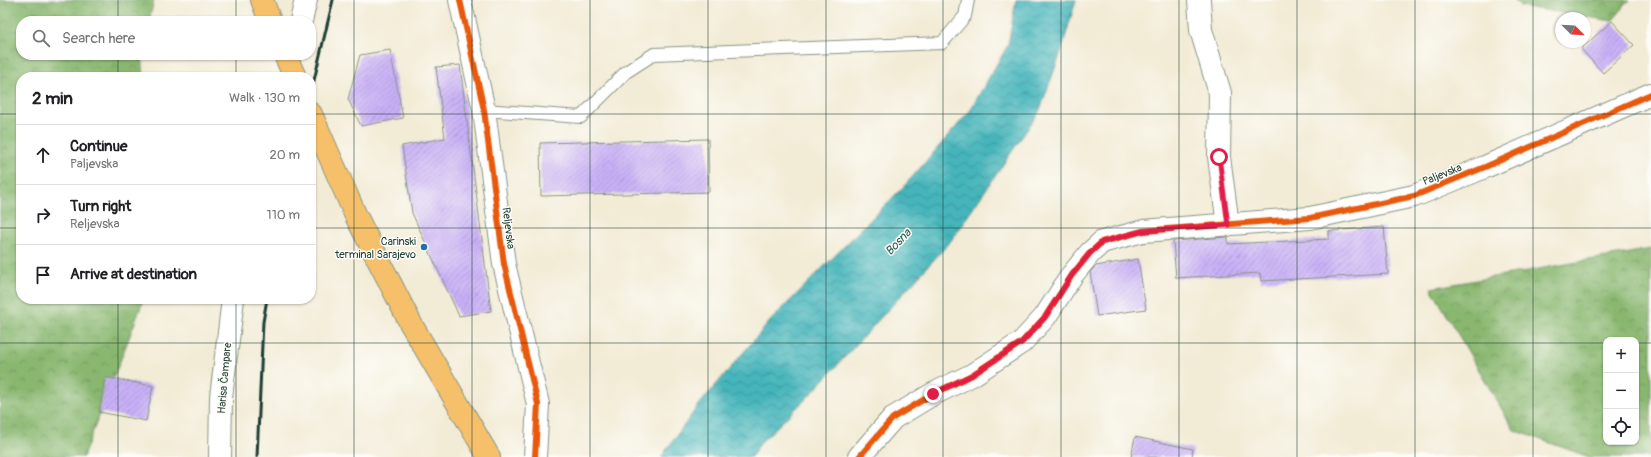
<!DOCTYPE html>
<meta charset="utf-8">
<style>
:root{--surface:#fff;--page:#f6f6f6;--text:#202124;--muted:#757577;--line:#e0e0e0}
body{margin:0;font-family:Pangolin,sans-serif;background:var(--page);color:var(--text)}
.controls{position:absolute;right:12px;bottom:12px;display:grid;overflow:hidden;border-radius:8px;box-shadow:0 1px 3px #0004}
.controls button{width:36px;height:36px;display:grid;place-items:center;padding:0;border:0;border-bottom:1px solid var(--line);background:var(--surface);color:var(--text);font:20px sans-serif}
.compass{position:absolute;left:1555px;top:12px;width:36px;height:36px;border-radius:50%;background:var(--surface);box-shadow:0 1px 3px #0004;rotate:114deg}
.stop{position:absolute;width:12px;height:12px;margin:-9px;border:3px solid #e11d48;border-radius:50%;background:#fff}
.stop.end{background:#e11d48;border-color:#fff;box-shadow:0 1px 4px #0008}
.list{margin:0;padding:0;list-style:none}
h2{display:flex;justify-content:space-between;align-items:center;height:52px;margin:0;padding:0 16px;font-size:17px}
h2 small{font-size:13px;font-weight:400;color:var(--muted)}
.list li{display:grid;grid-template-columns:26px 1fr auto;gap:12px;align-items:center;box-sizing:border-box;height:60px;padding:0 16px;border-top:1px solid var(--line)}
.list b{display:block;font-size:15px;white-space:nowrap}
.list p{margin:0;font-size:13px;white-space:nowrap;color:var(--muted)}
.list em{font-size:13px;font-style:normal;color:var(--muted)}
.icon{flex:none;width:22px;height:22px;fill:none;stroke:currentColor;stroke-width:2;stroke-linecap:round;stroke-linejoin:round}
.map{position:relative;flex:none;width:1651px;height:457px;overflow:hidden}
.search{position:absolute;background:var(--surface);box-shadow:0 1px 3px #0004;left:16px;top:16px;width:300px;height:44px;display:flex;align-items:center;gap:10px;box-sizing:border-box;padding:0 14px;border-radius:16px;color:var(--muted);font-size:15px}
.panel{position:absolute;background:var(--surface);box-shadow:0 1px 3px #0004;left:16px;top:72px;width:300px;height:232px;border-radius:16px}
.map>svg:first-child{display:block}
.forest{fill:url(#forest-crowns);stroke:#547a52;fill-rule:evenodd}
.water{fill:url(#water-waves);stroke:#327978}
.building{fill:url(#building-hatch)}
.lines{fill:none;stroke-linecap:round;stroke-linejoin:round}
.service-casing{stroke:#889484;stroke-width:14}
.minor-casing{stroke:#889484;stroke-width:24}
.primary-casing{stroke:#889484;stroke-width:24}
.service{stroke:#fff;stroke-width:12}
.minor{stroke:#fff;stroke-width:22}
.primary{stroke:#f6c06b;stroke-width:22}
.rail{stroke:#1f3d34;stroke-width:3}
.primary-bridge-casing{stroke:#889484;stroke-width:24;stroke-linecap:butt}
.primary-bridge{stroke:#f6c06b;stroke-width:22}
.cycleway-casing{stroke:#fdfcf7;stroke-width:8}
.cycleway{stroke:#e8590c;stroke-width:6}
.route{stroke:#e11d48;stroke-width:5}
.grid{fill:none;stroke:#1f3d34;stroke-width:1;stroke-opacity:0.55}
.poi-dot{fill:#1f6fb2;stroke:#fdfcf7;stroke-width:1.5}
.labels{text-anchor:middle;stroke-width:3;stroke-linejoin:round;paint-order:stroke}
.street-label{font-size:11px;fill:#1f3d34;stroke:#fdfcf7}
.poi-label{font-size:11px;fill:#1f3d34;stroke:#fdfcf7;text-anchor:end}
.water-label{font-size:12px;font-style:italic;fill:#2a615c;stroke:#fdfcf7}
</style>
<div class="map">
<svg width="1651" height="457" viewBox="0 0 1651 457">
<defs>
<pattern id="forest-crowns" width="20" height="18" patternUnits="userSpaceOnUse"><rect width="20" height="18" fill="#89b770"/><path d="M2 6a3 3 0 1 1 6 0M12 15a3 3 0 1 1 6 0" fill="none" stroke="#6f965d"/></pattern>
<pattern id="water-waves" width="16" height="10" patternUnits="userSpaceOnUse"><rect width="16" height="10" fill="#45b5bb"/><path d="M0 5q4-4 8 0t8 0" fill="none" stroke="#399499"/></pattern>
<pattern id="building-hatch" width="6" height="6" patternUnits="userSpaceOnUse"><rect width="6" height="6" fill="#c9b0f7"/><path d="M-1 1l2-2M0 6l6-6M5 7l2-2" fill="none" stroke="#a390c9"/></pattern>
</defs>
<rect width="100%" height="100%" fill="#fdfcf7"/>
<filter id="ink" filterUnits="userSpaceOnUse"><feTurbulence type="fractalNoise" baseFrequency=".025" numOctaves="2"/><feDisplacementMap in="SourceGraphic" scale="8" xChannelSelector="R" yChannelSelector="G"/><feConvolveMatrix kernelMatrix="1 2 1 2 8 2 1 2 1" color-interpolation-filters="sRGB"/></filter>
<filter id="wash" filterUnits="userSpaceOnUse"><feTurbulence type="fractalNoise" baseFrequency=".012" numOctaves="4" result="noise"/><feDisplacementMap in="SourceGraphic" scale="16" xChannelSelector="R" yChannelSelector="G"/><feGaussianBlur stdDeviation="0.9" result="paint"/><feColorMatrix in="noise" values="0 0 0 0 0 0 0 0 0 0 0 0 0 0 0 0 0 1.4 0 .05"/><feComposite in="paint" operator="in"/></filter>
<g filter="url(#wash)">
<rect width="100%" height="100%" fill="#f2ebd5"/>
<path class="forest" d="M0,0H154L149,21H21V55H142L144,77H21V299H144L83,457H0Z
M1515,0H1630L1612,21L1520,6Z
M1651,249V457H1589L1514,430L1431,288ZM1606,340H1636V442H1606Z"/>
<path class="water" d="M1016,0H1076L1060,55L1039,112L950,242L811,394L762,441L751,457H661L698,406L771,320L906,184L969,112L1008,45Z"/>
<g id="blocks">
<path class="building" d="M1612,21L1634,45L1603,73L1581,49Z
M390,50L403,118L361,126L348,99L360,55Z
M460,65L491,311L459,316L412,213L402,146L445,138L436,67Z
M708,139L709,192L541,196L540,143Z
M1384,227L1388,274L1261,281L1260,273L1176,278L1173,241L1227,237H1228V244L1329,239V231Z
M1138,259L1146,309L1097,316L1090,272L1096,266Z
M105,377L153,386L146,421L99,412Z
M1135,437L1193,449L1192,457H1131Z"/>
</g>
</g>
<g filter="url(#ink)">
<use href="#blocks" fill-opacity="0" stroke="#889484" stroke-width="1"/>
<g class="lines">
<defs>
<path id="service" d="M484,110L581,117L626,72L654,54L942,43L965,16L968,0"/>
<path id="minor" d="M460,0L484,110L504,264L538,404L535,457
M1199,0L1201,30L1220,93L1219,157L1228,225
M301,21L306,0
M220,457L221,397L233,299
M859,457L893,418L933,394L972,375L1022,342L1045,317L1072,275L1090,253L1102,242L1143,231L1310,218L1414,196L1485,167L1651,94"/>
<path id="primary" d="M262,0L270,21
M311,114L356,216L411,324L489,457"/>
</defs>
<use href="#service" class="service-casing"/>
<use href="#minor" class="minor-casing"/>
<use href="#primary" class="primary-casing"/>
<use href="#service" class="service"/>
<use href="#minor" class="minor"/>
<use href="#primary" class="primary"/>
<path class="rail" d="M311,93L333,0
M257,457L263,322L267,299"/>
<defs>
<path id="primary-bridge" d="M285,55L295,77"/>
</defs>
<use href="#primary-bridge" class="primary-bridge-casing"/>
<use href="#primary-bridge" class="primary-bridge"/>
<defs>
<path id="cycleway" d="M460,0L484,110L504,264L538,404L535,457
M859,457L893,418L933,394L972,375L1022,342L1045,317L1072,275L1090,253L1102,242L1143,231L1310,218L1414,196L1485,167L1651,94"/>
</defs>
<use href="#cycleway" class="cycleway-casing"/>
<use href="#cycleway" class="cycleway"/>
</g>
</g>
<g class="lines" filter="url(#ink)">
<path class="route" d="M933,394L972,375L1022,342L1045,317L1072,275L1090,253L1102,242L1143,231L1228,225L1219,157"/>
</g>
<path class="grid" d="M118,0V21M236,0V21M354,0V457M472,0V457M590,0V457M708,0V457M826,0V457M943,0V457M1061,0V457M1179,0V457M1297,0V457M1415,0V457M1533,0V457M118,55V77M236,55V77M0,114H21M311,114H1651M0,228H21M311,228H1651M118,299V457M236,299V457M0,343H1606M1636,343H1651"/>
<circle class="poi-dot" cx="424" cy="247" r="4"/>
<g class="labels">
<g class="street-label">
<text transform="translate(1442 174) rotate(-22)" y="4">Paljevska</text>
<text transform="translate(509 228) rotate(83)" y="4">Reljevska</text>
<text transform="translate(224 378) rotate(-85)" y="4">Harisa Čampare</text>
</g>
<g class="poi-label">
<text x="416" y="245">Carinski<tspan x="416" dy="13">terminal Sarajevo</tspan></text>
</g>
<g class="water-label">
<text transform="translate(898 242) rotate(-47)" y="4">Bosna</text>
</g>
</g>
</svg>
<div class="controls">
<button>+</button>
<button>−</button>
<button><svg class="icon" aria-label="locate" viewBox="0 0 24 24"><circle cx="12" cy="12" r="6"/><path d="M12 2v4M12 18v4M2 12h4M18 12h4"/></svg></button>
</div>
<svg class="compass" viewBox="-18 -18 36 36"><path d="M0-13l5 13h-10z" fill="#e53935"/><path d="M0 13l5-13h-10z" fill="#757577"/></svg>
<div class="stop" style="left:1219px;top:157px"></div>
<div class="stop end" style="left:933px;top:394px"></div>
<div class="search"><svg class="icon" aria-label="search" viewBox="0 0 24 24"><circle cx="10" cy="10" r="6"/><path d="M15 15l6 6"/></svg>Search here</div>
<section class="panel">
<h2>2 min<small>Walk · 130 m</small></h2>
<ul class="list">
<li><svg class="icon" aria-label="ahead" viewBox="0 0 24 24"><path d="M12 20V5M6 11l6-6 6 6"/></svg><div><b>Continue</b><p>Paljevska</p></div><em>20 m</em></li>
<li><svg class="icon" aria-label="right" viewBox="0 0 24 24"><path d="M7 20v-9h11M14 6l5 5-5 5"/></svg><div><b>Turn right</b><p>Reljevska</p></div><em>110 m</em></li>
<li><svg class="icon" aria-label="arrive" viewBox="0 0 24 24"><path d="M6 21V4h12l-3 4 3 4H6"/></svg><div><b>Arrive at destination</b></div></li>
</ul>
</section>
</div>
